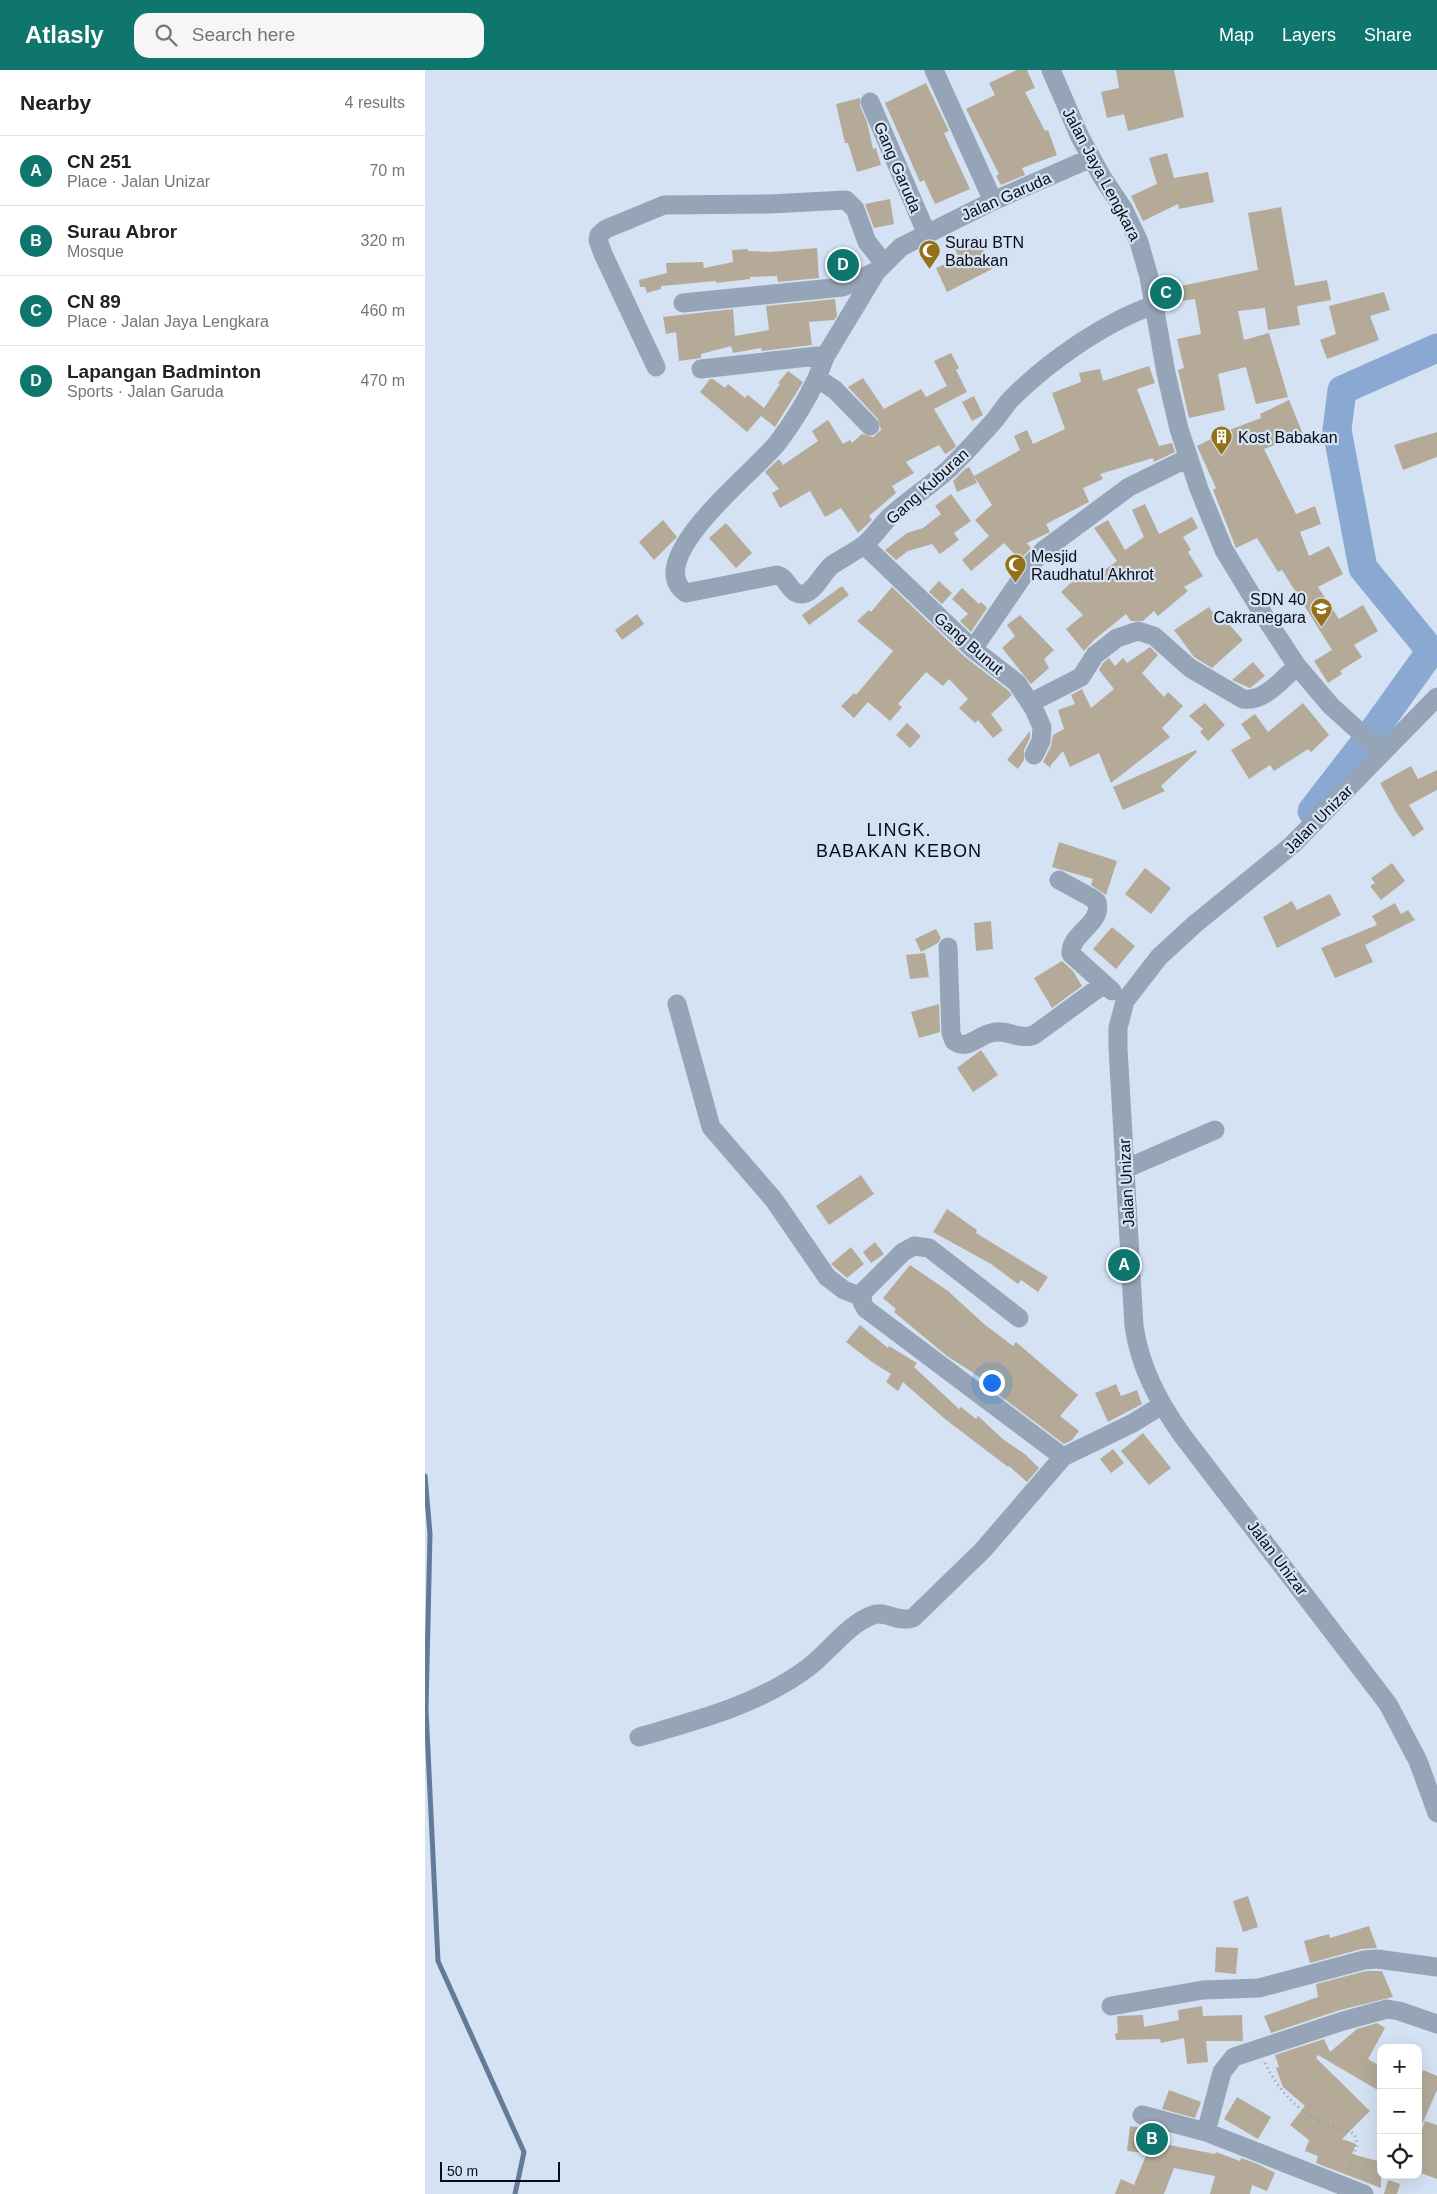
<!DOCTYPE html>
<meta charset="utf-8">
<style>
:root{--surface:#fff;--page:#f6f6f6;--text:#222;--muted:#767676;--line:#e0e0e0;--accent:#0f766e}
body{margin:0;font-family:Helvetica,sans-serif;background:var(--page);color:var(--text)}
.controls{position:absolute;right:15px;bottom:15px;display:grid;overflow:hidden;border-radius:10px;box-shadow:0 5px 20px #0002}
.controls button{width:45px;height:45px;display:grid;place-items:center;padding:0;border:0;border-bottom:1px solid var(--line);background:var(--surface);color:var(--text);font:25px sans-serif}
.scale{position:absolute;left:15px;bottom:12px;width:120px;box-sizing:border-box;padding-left:5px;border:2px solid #090d13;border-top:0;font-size:14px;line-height:18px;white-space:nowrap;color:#090d13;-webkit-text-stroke:4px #d4e2f4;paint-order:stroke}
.you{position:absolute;left:566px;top:1312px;width:18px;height:18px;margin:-12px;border:4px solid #fff;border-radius:50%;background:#1a73e8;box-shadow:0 0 0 8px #1a73e833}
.badge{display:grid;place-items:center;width:32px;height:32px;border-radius:50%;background:var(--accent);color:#fff;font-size:16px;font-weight:700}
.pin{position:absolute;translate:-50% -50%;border:2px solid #fff;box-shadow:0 1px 5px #0006}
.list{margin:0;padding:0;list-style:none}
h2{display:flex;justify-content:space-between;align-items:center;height:65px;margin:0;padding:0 20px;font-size:21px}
h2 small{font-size:16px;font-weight:400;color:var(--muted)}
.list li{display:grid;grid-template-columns:32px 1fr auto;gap:15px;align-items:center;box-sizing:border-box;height:70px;padding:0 20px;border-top:1px solid var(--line)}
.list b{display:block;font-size:19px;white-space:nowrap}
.list p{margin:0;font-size:16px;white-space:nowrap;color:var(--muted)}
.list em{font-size:16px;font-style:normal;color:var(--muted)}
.icon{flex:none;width:28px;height:28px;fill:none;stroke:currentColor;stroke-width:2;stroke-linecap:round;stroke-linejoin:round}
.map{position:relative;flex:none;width:1012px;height:2124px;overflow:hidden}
header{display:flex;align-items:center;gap:30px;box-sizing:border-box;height:70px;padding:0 25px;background:var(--accent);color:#fff}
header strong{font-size:24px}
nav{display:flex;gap:28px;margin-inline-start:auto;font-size:18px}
.search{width:350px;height:45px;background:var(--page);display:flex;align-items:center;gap:12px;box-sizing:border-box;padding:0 18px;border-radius:15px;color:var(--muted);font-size:19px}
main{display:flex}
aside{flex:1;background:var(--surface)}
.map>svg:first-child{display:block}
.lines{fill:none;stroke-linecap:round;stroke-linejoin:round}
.stream{stroke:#637a99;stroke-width:5}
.river{stroke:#89a9d2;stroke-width:29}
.building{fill:#b4aa97}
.path{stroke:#929dab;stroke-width:3;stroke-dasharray:1 4;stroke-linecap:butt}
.minor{stroke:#95a4b6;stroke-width:19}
.labels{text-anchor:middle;stroke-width:4.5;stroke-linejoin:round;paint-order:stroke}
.street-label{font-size:16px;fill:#090d13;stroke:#d4e2f4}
.poi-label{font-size:16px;fill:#090d13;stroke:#d4e2f4;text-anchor:start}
.neighbourhood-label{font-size:18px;letter-spacing:1px;fill:#090d13;stroke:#d4e2f4}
</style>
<header>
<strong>Atlasly</strong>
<div class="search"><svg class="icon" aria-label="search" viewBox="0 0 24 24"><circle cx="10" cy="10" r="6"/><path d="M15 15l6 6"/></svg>Search here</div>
<nav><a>Map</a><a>Layers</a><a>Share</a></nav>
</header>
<main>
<aside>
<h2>Nearby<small>4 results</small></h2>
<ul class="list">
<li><span class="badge">A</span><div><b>CN 251</b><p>Place · Jalan Unizar</p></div><em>70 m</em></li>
<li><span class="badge">B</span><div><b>Surau Abror</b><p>Mosque</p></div><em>320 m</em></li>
<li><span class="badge">C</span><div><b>CN 89</b><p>Place · Jalan Jaya Lengkara</p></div><em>460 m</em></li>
<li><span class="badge">D</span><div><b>Lapangan Badminton</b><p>Sports · Jalan Garuda</p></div><em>470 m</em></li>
</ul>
</aside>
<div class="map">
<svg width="1012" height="2124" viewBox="0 0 1012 2124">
<rect width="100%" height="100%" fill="#d4e2f4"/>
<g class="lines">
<path class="stream" d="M0,1406L5,1464L1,1639L13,1891L99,2082L90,2124"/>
<path class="river" d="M887,741L945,666L1006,581L938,498L912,360L917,320L1012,278"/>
</g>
<path class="building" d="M592,0H602L610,18L600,22L620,61L623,60L632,85L597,98L600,105L576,115L571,106L574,104L541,39L570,25L564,13Z
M691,0H749L759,47L703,61L699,44L682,48L676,22L694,18Z
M501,13L524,61L519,63L545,119L510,134L499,110L495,112L460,33Z
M435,28V36L442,52L448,79L451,78L456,95L432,102L423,73H420L411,34Z
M742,83L749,108L783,102L789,132L754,139L753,134L718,151L706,126L732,114L724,88Z
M465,129L469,154L449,158L440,134Z
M856,137L870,216L902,210L906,230L872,236L875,255L843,260L840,238L813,241L819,270L844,263L863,327L831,334L821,297L793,304L800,340L764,348L753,300L759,298L752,269L776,264L770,229L748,232L746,218L833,200L823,143Z
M552,166L567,199L522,222L511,198L534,188L529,177Z
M392,178L394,208L353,212L352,206L325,207V209L291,213V211L236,216V219L222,223L220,217H215L214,210L242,203L241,193L278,192L279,198L308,192L307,180L323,179V181L345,182Z
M959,222L965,240L945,246L954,270L902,289L895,270L911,264L904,236Z
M410,229L412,246L409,250L384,252L387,275L337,281L336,278L308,283L306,276L276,284V288L254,291L251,262L241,264L238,247L308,239L310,266L344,260L341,236Z
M526,283L534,298L531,300L542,322L509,339L531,376L527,380L520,384L514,375L481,392L489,403L467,416L471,423L444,446L447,450L433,463L416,438L400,447L385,421L355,438L347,423L354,419L340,402L354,389L358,395L393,371L387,361L403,350L418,374L425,370L427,373L437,364L448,367L456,360L453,349L423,317L438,308L459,339L496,319L501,327L522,316L509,291Z
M724,296L730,313L712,319L734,376L747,373L750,382L729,392L728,388L675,404L678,409L658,418L664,432L621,454L625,462L602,473L606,478L595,490L579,473L546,501L537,490L564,466L550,450L567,435L549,406L552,413L532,422L528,411L540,399L544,397L549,406L595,380L589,366L602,360L608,374L640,359L627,323L656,312L654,303L675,299L678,311Z
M363,301L378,312L350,357L336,346L322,362L275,322L285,309H288L300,318L303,314L320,328L323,325L339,338L355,314L353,313Z
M549,326L558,345L547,351L537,332Z
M864,330L878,364L839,379L871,444L890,436L896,454L875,462L884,486L904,476L918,504L893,517L914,549L938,535L953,561L929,575L937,587L915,601L917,604L903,613L889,591L907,580L857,500L853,502L832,468L811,478L788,420L791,418L772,376L804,360L836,348L835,344Z
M1012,362V387L978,400L969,375Z
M526,424L546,451L529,463L534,470L515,484L507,474L483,481L471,490L460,480L482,463L498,458L516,444L510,436Z
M720,434L734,464L767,447L773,458L758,467L766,480L763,482L778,506L759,517L763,521L733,546L729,541L718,551H706L701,544L669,570L659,581L641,559L658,545L636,522L648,511L650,513L662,503L667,509L692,491L669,458L683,450L700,480L719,467L707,440Z
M238,450L252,467L229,490L214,472Z
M301,453L327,483L311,498L284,468Z
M514,511L527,523L517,534L504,522Z
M417,516L424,525L384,555L377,545Z
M467,517L540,587L584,621L587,625L566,644L578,660L568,668L553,650L550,653L534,638L543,629L524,609L518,616L501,602L473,634L477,637L465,651L443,632L429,648L416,636L429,623L431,625L468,581L432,551L444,540L446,542Z
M537,518L554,534L556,532L562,538L546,562L535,551L543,544L527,529Z
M784,537L797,556L801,551L818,570L787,598L769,587L749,560Z
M212,544L219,554L197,570L190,560Z
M595,545L629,580L619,589L624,598L606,614L577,578L590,566L582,555Z
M725,577L733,585L717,603L739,627L743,622L758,636L737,658L745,667L686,713L674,683L645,697L638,681L625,696L627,699L618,692L626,676L628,665L639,659L633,640L650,634L646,625L657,619L666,638L689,619L674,600L678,593L684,588L690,596L698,588L702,593Z
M828,592L840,606L825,618L807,610Z
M780,633L800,655L783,671L775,662L778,659L764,646Z
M878,633L904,665L886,682L883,679L849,701L845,695L824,709L806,680L826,668L816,654L830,644L843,662Z
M482,653L496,666L485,678L471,665Z
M605,661V668L599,680V690L593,699L582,690Z
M771,680L772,682L736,716L740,721L698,740L688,717Z
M986,696L993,709L1012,700V720L984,735L999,759L988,767L971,742L955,713Z
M634,772L692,791L681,825L666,815L668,809L627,797Z
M967,793L980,811L956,830L945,816L950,813L946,808Z
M720,798L746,818L726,844L700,824Z
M905,824L916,845L852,878L838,847L867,831L872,840Z
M970,833L976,844L983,840L990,850L940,875L948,892L910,908L896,878L952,855L947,846Z
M566,851L568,879L551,881L549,853Z
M687,857L710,876L691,899L668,879Z
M511,859L516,868L513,873L496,882L490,869Z
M500,883L504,907L485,909L481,885Z
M637,891L648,901L657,916L627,938L609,908Z
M514,934L515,962L494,968L486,942Z
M556,980L573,1005L548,1022L532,998Z
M436,1105L449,1124L404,1155L391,1136Z
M522,1139L552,1160L551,1163L623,1207L613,1222L596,1210L593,1214L566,1194L508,1162Z
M450,1172L459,1184L446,1193L438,1182Z
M426,1177L439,1194L422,1208L406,1194Z
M485,1195L523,1221L559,1254L588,1276L591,1272L653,1325L635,1346L654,1361L647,1370L639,1374L557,1312L559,1310L522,1286L469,1242L471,1239L458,1228Z
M435,1255L463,1278L464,1276L492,1293L489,1297L534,1339L536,1337L551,1349L553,1346L579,1370L601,1385L614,1398L602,1412L584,1396L583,1397L520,1349L478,1312L473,1321L461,1312L466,1304L447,1292L421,1272Z
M691,1314L696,1326L712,1320L717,1334L683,1352L670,1323Z
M718,1363L746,1398L724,1415L696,1381Z
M688,1379L699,1393L686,1403L675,1389Z
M823,1826L833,1857L818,1862L808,1831Z
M944,1856L952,1878L936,1879L885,1893L879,1871L904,1864L905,1868Z
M791,1877L813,1878L811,1904L790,1902Z
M941,1901H957L968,1927L915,1940L846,1963L839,1946L893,1927L891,1914Z
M777,1936L778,1946L817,1945L818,1971H781L783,1992L762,1994L759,1968L736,1973L735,1969L691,1970L690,1964L693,1963L692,1946L718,1945L719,1957L754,1950L753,1940Z
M952,1953L960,1958L943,1989L956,1997V2022L893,1985L891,1988L945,2041L917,2069L931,2074L927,2084L956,2092V2118L891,2093L893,2086L880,2081L884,2070L865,2055L880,2036L858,2017L851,1998L854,1997L850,1985L899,1969L905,1982L932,1959Z
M998,2000L1012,2006V2020L993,2064V2012Z
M744,2020L776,2032L770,2048L737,2039Z
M812,2027L846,2047L833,2069L799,2049Z
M1000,2051L1012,2055V2109L993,2102V2069Z
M705,2056L735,2061L734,2073L790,2084L791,2082L815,2091L816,2088L833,2094L850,2103L842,2121L827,2115L825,2124H785L790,2106L749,2098L739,2124H690L696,2109L709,2115L722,2083L702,2081Z
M963,2110L975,2114L972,2124H959Z"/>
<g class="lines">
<path class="path" d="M840,1993C853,2019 871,2040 898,2053C908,2058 922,2058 930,2065L932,2075L923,2101"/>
<path class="minor" d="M509,0L568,131
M626,0L655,67L677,107L699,140L714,172L724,207L741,303L754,359L774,419L799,480L841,549L872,596L906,636L957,682
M445,32L501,162
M258,233L418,217L449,202
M401,285C397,293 395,302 391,310C381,332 368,352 354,371C335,398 214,489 261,523L352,505C364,508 364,525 378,524C390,522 398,502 407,495C418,488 429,482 439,475C450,466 457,453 468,444C486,428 506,415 524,399C539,384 554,368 568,352C575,344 580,335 587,328C624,291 680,252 729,235
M231,297L178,184L173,170L174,165L181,159L239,135L344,134L421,130L430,139L442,172L458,192
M276,299L401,285L451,202L476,177L568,131L666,88
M392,308L410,320L445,356
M439,475L548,579L592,613L609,639L617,657L616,671L609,685
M548,579L607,493L619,480L704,417L763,388
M1012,627L867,775L770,854L734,887L700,931L693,958V978L709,1256C715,1297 733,1331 757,1365L963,1634L993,1691L1012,1743
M605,633L656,607L670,585L692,568L713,561L729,566L765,598L818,629C840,632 857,609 872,596
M634,810L667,828L672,832C678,854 644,864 646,884L687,921
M523,877L526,963L529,971C542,981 552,966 566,963C582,958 593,971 609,965L679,914
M252,934L286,1057L349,1130L402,1207L419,1220L437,1227
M700,1099L790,1060
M594,1248L504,1178L489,1176L478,1182L438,1222L437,1232L441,1239L638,1387
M214,1667C269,1651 329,1636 377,1602C402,1586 420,1555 448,1545C460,1540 472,1553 488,1548L558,1480L638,1387L708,1353L737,1335
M686,1936L778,1920L834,1918L939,1890L952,1889L1012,1897
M717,2045L781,2062L939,2124
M781,2062L797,2002L809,1987L918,1951L962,1939L974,1941L1012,1954"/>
</g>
<defs>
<symbol id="mosque-pin" viewBox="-11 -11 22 30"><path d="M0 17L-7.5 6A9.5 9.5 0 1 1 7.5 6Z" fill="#947119" stroke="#d4e2f4"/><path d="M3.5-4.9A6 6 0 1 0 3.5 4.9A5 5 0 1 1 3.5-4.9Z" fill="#fff"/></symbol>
<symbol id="building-pin" viewBox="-11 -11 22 30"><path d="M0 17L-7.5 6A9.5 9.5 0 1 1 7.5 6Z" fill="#947119" stroke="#d4e2f4"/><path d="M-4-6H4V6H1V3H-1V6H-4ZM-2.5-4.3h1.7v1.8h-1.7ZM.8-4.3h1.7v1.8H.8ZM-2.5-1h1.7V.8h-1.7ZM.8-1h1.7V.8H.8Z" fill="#fff"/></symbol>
<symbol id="school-pin" viewBox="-11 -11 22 30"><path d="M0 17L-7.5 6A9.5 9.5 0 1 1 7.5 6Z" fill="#947119" stroke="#d4e2f4"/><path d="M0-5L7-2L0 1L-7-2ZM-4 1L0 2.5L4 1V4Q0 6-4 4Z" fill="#fff"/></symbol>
</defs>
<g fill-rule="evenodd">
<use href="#mosque-pin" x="492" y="168" width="25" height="34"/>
<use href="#building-pin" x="784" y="354" width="25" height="34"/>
<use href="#mosque-pin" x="578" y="482" width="25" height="34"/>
<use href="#school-pin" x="884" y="526" width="25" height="34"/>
</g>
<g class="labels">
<g class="street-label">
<text transform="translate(473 97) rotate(67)" y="6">Gang Garuda</text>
<text transform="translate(677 104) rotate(62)" y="6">Jalan Jaya Lengkara</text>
<text transform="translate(581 126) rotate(-24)" y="6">Jalan Garuda</text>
<text transform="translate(502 416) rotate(-42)" y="6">Gang Kuburan</text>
<text transform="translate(544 573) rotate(41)" y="6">Gang Bunut</text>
<text transform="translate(893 749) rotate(-45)" y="6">Jalan Unizar</text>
<text transform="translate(701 1113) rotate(-93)" y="6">Jalan Unizar</text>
<text transform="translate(853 1488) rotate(53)" y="6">Jalan Unizar</text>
</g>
<g class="poi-label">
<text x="520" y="178">Surau BTN<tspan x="520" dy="18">Babakan</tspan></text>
<text x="813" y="373">Kost Babakan</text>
<text x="606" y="492">Mesjid<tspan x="606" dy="18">Raudhatul Akhrot</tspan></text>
<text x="881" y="535" text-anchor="end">SDN 40<tspan x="881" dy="18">Cakranegara</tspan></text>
</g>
<g class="neighbourhood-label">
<text x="474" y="766">LINGK.<tspan x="474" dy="21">BABAKAN KEBON</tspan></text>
</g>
</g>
</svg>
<div class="controls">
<button>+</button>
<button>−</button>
<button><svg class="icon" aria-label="locate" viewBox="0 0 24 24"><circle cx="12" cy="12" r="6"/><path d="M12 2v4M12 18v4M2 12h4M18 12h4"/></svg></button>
</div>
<div class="scale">50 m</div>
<div class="you"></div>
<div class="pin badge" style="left:699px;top:1195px">A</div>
<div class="pin badge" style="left:727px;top:2069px">B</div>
<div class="pin badge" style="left:741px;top:223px">C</div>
<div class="pin badge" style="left:418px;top:195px">D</div>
</div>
</main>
